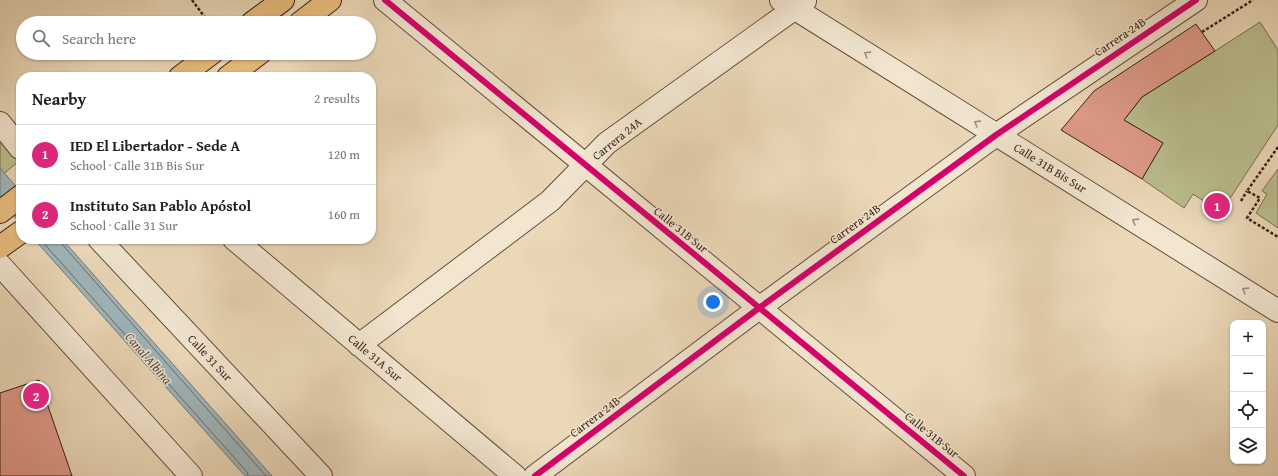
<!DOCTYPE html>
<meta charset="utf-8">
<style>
:root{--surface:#fff;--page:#f6f6f6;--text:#202124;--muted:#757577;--line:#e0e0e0;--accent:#db2777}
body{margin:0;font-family:"Gentium Book Plus",serif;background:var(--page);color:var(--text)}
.controls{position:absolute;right:12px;bottom:12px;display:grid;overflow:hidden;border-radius:8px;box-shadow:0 1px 3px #0004}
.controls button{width:36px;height:36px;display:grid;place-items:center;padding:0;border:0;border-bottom:1px solid var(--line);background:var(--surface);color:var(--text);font:20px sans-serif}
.you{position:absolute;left:713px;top:302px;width:14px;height:14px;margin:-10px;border:3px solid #fff;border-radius:50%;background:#1a73e8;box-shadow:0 0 0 6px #1a73e833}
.badge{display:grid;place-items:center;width:26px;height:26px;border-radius:50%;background:var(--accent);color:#fff;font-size:13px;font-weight:700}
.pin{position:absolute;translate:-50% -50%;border:2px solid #fff;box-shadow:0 1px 4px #0006}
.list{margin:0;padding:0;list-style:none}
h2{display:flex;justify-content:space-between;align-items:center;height:52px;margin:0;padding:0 16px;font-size:17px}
h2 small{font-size:13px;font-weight:400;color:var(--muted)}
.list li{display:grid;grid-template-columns:26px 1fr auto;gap:12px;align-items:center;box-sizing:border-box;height:60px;padding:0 16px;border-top:1px solid var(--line)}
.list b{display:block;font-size:15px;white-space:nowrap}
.list p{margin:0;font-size:13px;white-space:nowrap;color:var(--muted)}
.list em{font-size:13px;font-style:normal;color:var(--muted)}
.icon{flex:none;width:22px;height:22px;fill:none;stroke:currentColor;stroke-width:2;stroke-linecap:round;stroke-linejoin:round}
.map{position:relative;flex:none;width:1278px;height:476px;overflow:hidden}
.search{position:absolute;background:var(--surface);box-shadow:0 1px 3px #0004;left:16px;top:16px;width:360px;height:44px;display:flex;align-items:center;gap:10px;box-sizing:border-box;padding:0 14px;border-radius:22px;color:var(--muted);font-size:15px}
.panel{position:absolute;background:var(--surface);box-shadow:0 1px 3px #0004;left:16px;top:72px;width:360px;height:172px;border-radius:16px}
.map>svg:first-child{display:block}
.green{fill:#bbbe8d;stroke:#7a6e50}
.water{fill:#9fb6bb;stroke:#777a78}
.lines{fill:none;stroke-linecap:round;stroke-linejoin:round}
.shore{stroke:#6c6a68;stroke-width:1}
.building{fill:#df9b8a;stroke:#3a1f14}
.minor-casing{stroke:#664d3d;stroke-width:24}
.major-casing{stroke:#3a1f14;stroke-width:24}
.path{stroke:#3a1f14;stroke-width:2.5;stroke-dasharray:3 2;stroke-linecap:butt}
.minor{stroke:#f2e6d1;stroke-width:22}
.major{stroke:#e6bc7c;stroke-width:22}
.cycleway-casing{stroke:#f2e6d1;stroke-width:8}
.cycleway{stroke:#d6006c;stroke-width:6}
.oneway{stroke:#9f8c7c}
.labels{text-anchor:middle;stroke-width:3;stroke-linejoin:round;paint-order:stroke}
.street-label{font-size:12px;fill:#3a1f14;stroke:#f2e6d1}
.water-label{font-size:13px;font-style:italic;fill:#584c46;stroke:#f2e6d1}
</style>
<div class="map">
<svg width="1278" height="476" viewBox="0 0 1278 476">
<rect width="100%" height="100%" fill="#ebd8b8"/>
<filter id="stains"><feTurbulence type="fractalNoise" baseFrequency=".005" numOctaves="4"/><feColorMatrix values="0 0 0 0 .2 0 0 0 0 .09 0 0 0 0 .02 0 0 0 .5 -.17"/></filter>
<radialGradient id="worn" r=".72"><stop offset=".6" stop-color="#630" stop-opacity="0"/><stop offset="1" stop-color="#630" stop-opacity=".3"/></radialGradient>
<path class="green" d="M1260,22L1278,50V125L1221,212L1193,194L1184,208L1142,179L1163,143L1124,120L1142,97L1215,51Z
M0,137L19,161L0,177Z
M1278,169V228L1256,213L1267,194L1262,191Z"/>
<path class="water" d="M0,168L21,192V224L0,200Z
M34,239H62L272,476H245Z"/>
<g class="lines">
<path class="shore" d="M40,239L247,472L248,476
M60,239L61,243L266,476"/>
</g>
<path class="building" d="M1196,24L1215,51L1142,97L1124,120L1163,143L1142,179L1061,130L1094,91Z
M39,380L72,476H0V393Z"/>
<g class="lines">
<defs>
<path id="minor" d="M385,0L964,476
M781,0L1278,311
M0,123L20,148
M99,239L321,476
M234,239L515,476
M0,265L191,476
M359,345L550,201L607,143L805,1
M535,476L759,308L996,135L1196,0"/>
<path id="major" d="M252,23L283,0
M300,23L330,0
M180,77L212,53
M228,77L260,53
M0,212L21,196
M0,247L21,232"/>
</defs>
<use href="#minor" class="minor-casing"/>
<use href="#major" class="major-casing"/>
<path class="path" d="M192,0L209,23
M1202,32L1253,0
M1278,147L1247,191L1260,198L1247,218L1278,237
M1241,201L1247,191"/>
<use href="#minor" class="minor"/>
<use href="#major" class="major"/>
<defs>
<path id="cycleway" d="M385,0L964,476
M535,476L759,308L996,135L1196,0"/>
</defs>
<use href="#cycleway" class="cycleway-casing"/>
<use href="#cycleway" class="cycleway"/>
</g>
<defs><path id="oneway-chevron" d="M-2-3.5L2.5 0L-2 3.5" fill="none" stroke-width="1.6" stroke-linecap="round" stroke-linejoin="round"/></defs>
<g class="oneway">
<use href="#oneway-chevron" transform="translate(867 54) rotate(-148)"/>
<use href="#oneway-chevron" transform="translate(977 123) rotate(-148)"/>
<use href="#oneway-chevron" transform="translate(1135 221) rotate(-148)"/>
<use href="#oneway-chevron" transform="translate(1245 290) rotate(-148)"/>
</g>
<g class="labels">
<g class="street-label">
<text transform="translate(1120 37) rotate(-34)" y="4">Carrera 24B</text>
<text transform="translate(617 139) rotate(-39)" y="4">Carrera 24A</text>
<text transform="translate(1050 168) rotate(32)" y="4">Calle 31B Bis Sur</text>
<text transform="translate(855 224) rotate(-36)" y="4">Carrera 24B</text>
<text transform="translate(681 230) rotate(39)" y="4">Calle 31B Sur</text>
<text transform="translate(210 358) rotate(47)" y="4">Calle 31 Sur</text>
<text transform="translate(375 358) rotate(40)" y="4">Calle 31A Sur</text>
<text transform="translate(595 417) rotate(-37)" y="4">Carrera 24B</text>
<text transform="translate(932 435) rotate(39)" y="4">Calle 31B Sur</text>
</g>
<g class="water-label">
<text transform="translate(149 358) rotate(49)" y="5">Canal Albina</text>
</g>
</g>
<rect width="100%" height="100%" filter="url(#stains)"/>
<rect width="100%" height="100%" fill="url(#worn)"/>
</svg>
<div class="controls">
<button>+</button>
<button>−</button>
<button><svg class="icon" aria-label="locate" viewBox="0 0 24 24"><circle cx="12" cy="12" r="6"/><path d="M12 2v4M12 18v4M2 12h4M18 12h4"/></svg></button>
<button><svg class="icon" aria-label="layers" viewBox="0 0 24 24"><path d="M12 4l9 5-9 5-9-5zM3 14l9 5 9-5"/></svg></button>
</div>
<div class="you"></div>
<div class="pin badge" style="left:1217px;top:206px">1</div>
<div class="pin badge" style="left:36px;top:396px">2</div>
<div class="search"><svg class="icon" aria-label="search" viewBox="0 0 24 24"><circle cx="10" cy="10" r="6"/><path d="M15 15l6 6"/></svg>Search here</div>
<section class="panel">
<h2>Nearby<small>2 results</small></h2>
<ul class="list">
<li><span class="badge">1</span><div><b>IED El Libertador - Sede A</b><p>School · Calle 31B Bis Sur</p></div><em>120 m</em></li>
<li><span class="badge">2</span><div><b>Instituto San Pablo Apóstol</b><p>School · Calle 31 Sur</p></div><em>160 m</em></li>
</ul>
</section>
</div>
